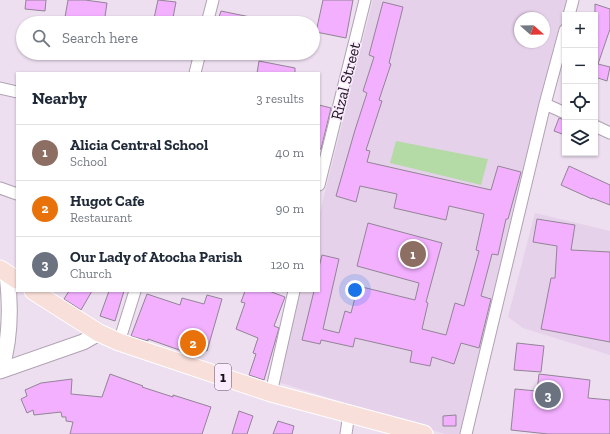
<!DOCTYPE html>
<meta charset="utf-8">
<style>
:root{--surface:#fff;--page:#f6f6f7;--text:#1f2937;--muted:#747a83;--line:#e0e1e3;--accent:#215f75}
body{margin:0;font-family:"Zilla Slab",serif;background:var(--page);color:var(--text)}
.controls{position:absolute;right:12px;top:12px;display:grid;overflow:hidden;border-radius:0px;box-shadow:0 1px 3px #0004}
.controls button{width:36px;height:36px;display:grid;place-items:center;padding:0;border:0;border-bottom:1px solid var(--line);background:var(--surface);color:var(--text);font:20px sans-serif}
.compass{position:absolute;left:514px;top:12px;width:36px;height:36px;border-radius:50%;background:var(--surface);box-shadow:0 1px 3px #0004;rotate:110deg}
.you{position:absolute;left:355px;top:290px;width:14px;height:14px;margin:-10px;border:3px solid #fff;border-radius:50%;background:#1a73e8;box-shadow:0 0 0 6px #1a73e833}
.badge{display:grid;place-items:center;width:26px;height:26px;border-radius:50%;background:var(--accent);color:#fff;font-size:13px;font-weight:700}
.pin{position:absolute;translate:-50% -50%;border:2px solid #fff;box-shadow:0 1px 4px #0006}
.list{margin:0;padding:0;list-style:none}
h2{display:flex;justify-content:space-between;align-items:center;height:52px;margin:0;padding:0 16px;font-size:17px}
h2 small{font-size:13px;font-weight:400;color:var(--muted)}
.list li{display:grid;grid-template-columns:26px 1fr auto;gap:12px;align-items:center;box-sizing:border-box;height:56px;padding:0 16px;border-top:1px solid var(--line)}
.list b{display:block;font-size:15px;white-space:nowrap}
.list p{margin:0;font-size:13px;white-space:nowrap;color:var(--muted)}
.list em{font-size:13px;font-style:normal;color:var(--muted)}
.icon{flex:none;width:22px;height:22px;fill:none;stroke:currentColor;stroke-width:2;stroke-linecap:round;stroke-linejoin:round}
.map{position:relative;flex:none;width:610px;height:434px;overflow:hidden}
.search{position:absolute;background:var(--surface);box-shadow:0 1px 3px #0004;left:16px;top:16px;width:304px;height:44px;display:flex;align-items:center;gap:10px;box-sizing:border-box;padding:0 14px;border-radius:22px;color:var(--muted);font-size:15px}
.panel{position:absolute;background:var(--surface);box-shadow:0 1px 3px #0004;left:16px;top:72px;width:304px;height:220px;border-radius:0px}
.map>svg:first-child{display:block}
.built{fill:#e6d1ea;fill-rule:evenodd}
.green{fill:#b4daa6}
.building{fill:#f2b0ff;stroke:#928495}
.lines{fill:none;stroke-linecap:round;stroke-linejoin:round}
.street-casing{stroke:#b0a2b3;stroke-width:13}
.secondary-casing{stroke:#b0a2b3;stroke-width:17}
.primary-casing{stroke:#fff;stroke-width:19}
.street{stroke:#fff;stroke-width:11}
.secondary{stroke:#fff;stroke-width:15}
.primary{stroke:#f8dfda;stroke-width:17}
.labels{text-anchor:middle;stroke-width:3;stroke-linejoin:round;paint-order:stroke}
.shield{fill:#fbebfe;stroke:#5d545e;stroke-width:1}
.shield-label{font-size:15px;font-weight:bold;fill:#19131a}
.street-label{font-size:16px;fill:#19131a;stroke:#fbebfe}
</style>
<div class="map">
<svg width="610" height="434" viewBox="0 0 610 434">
<rect width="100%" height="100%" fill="#eddef0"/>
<path class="built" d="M373,0H572L565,15V29L461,434H445L278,382L300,291H319V216ZM520,18H544V42H520Z
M535,213L610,231V355L523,328L508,317Z"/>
<path class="green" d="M396,141L488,159L481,185L390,163Z"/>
<path class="building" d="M26,0H46L45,11L25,9Z
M68,0H85L107,3L104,23H64Z
M158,0L176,2L172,23H153Z
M323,0H353L346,38L316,32Z
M383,2L403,7L389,63L391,64L379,100L382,101L366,150L370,151L367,162L491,190L498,166L521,172L508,219H506L498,255L492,254L481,296L491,299L479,348L461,343L454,364L432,357L430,366L410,362L412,351L355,338L353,347L321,340L320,344L302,340L314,291H319V267L322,255L339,259L323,329L339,333L345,311L351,313L358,286L415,300L419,283L357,266L368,223L442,243L426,302L428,303L422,329L446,335L455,303L464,306L479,251L476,250L484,214L449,206L446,220L394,208L397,194L360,186L356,202L336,196L355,130L367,93L363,91L374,57L369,55Z
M595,4L610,9V29L598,64L610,67L607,81L595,77Z
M221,11L255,18V23H217Z
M259,61L295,68V73H257Z
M319,105L331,108L321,149H319Z
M559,118L565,120V135L554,131Z
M569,166L610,185V205L592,198V199L561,185Z
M537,219L575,225L571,250L610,252V342L541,329L551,278H555L557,246L533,242Z
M69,291H92L81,310L64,299Z
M109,291H124L115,321L100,316Z
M245,291H269L285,297L274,326L279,328L264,380L249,375L256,354L253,353L258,338L236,329L245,303L241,302Z
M147,294L180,305L182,298L204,304L207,295L222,299L207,351L190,346L188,353L148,339V341L131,336Z
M517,343L544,346L541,372L514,370Z
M110,374L143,386L142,387L173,397V395L211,407L202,434H70L73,422L66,421V417H62L61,412L34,415L33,410L27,413L21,399L27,396L25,390L41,383L72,379L71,394L102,397Z
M539,374L590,380L588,398L610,400V434H548L511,430L515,389L537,391Z
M239,411L253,416L247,434H232Z
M456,415V426H443V416Z
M278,421L294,426L292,434H273Z"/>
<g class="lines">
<defs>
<path id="street" d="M569,15L573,0
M207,23L213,0
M195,73L200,53
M0,88L17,92
M545,104L565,113
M595,126L610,133
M319,185L365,0
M0,188L17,194
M119,342L135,291
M271,393L294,291
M346,434L349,413
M466,434L545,104L565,30"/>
<path id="secondary" d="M1,370C11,338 11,307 7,274
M0,371L83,342L99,333"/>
<path id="primary" d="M0,269L17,280
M33,291L99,333L119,342L271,393L424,434"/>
</defs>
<use href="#street" class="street-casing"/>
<use href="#secondary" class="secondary-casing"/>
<use href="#primary" class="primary-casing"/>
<use href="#street" class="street"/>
<use href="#secondary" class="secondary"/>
<use href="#primary" class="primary"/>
</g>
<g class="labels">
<rect class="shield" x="215" y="364" width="16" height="26" rx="3"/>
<g class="shield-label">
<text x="223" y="382">1</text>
</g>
<g class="street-label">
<text transform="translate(345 81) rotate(-76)" y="6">Rizal Street</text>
</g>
</g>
</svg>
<div class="controls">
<button>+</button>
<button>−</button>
<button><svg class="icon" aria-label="locate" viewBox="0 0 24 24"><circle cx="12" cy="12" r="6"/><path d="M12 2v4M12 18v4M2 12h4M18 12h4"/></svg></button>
<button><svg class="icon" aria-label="layers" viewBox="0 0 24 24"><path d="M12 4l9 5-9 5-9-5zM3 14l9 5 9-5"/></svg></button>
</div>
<svg class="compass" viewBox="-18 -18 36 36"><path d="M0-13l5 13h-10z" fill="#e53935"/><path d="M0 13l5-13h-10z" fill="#747a83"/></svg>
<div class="you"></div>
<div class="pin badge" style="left:413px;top:254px;background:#8d6e63">1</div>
<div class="pin badge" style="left:193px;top:343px;background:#e8710a">2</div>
<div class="pin badge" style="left:548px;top:395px;background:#6b7280">3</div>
<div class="search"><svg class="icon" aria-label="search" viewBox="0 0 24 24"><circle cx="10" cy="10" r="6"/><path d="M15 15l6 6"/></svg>Search here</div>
<section class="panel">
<h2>Nearby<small>3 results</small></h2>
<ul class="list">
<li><span class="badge" style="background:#8d6e63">1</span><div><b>Alicia Central School</b><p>School</p></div><em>40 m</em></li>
<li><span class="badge" style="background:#e8710a">2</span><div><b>Hugot Cafe</b><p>Restaurant</p></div><em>90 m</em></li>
<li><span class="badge" style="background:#6b7280">3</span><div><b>Our Lady of Atocha Parish</b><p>Church</p></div><em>120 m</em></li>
</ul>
</section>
</div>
